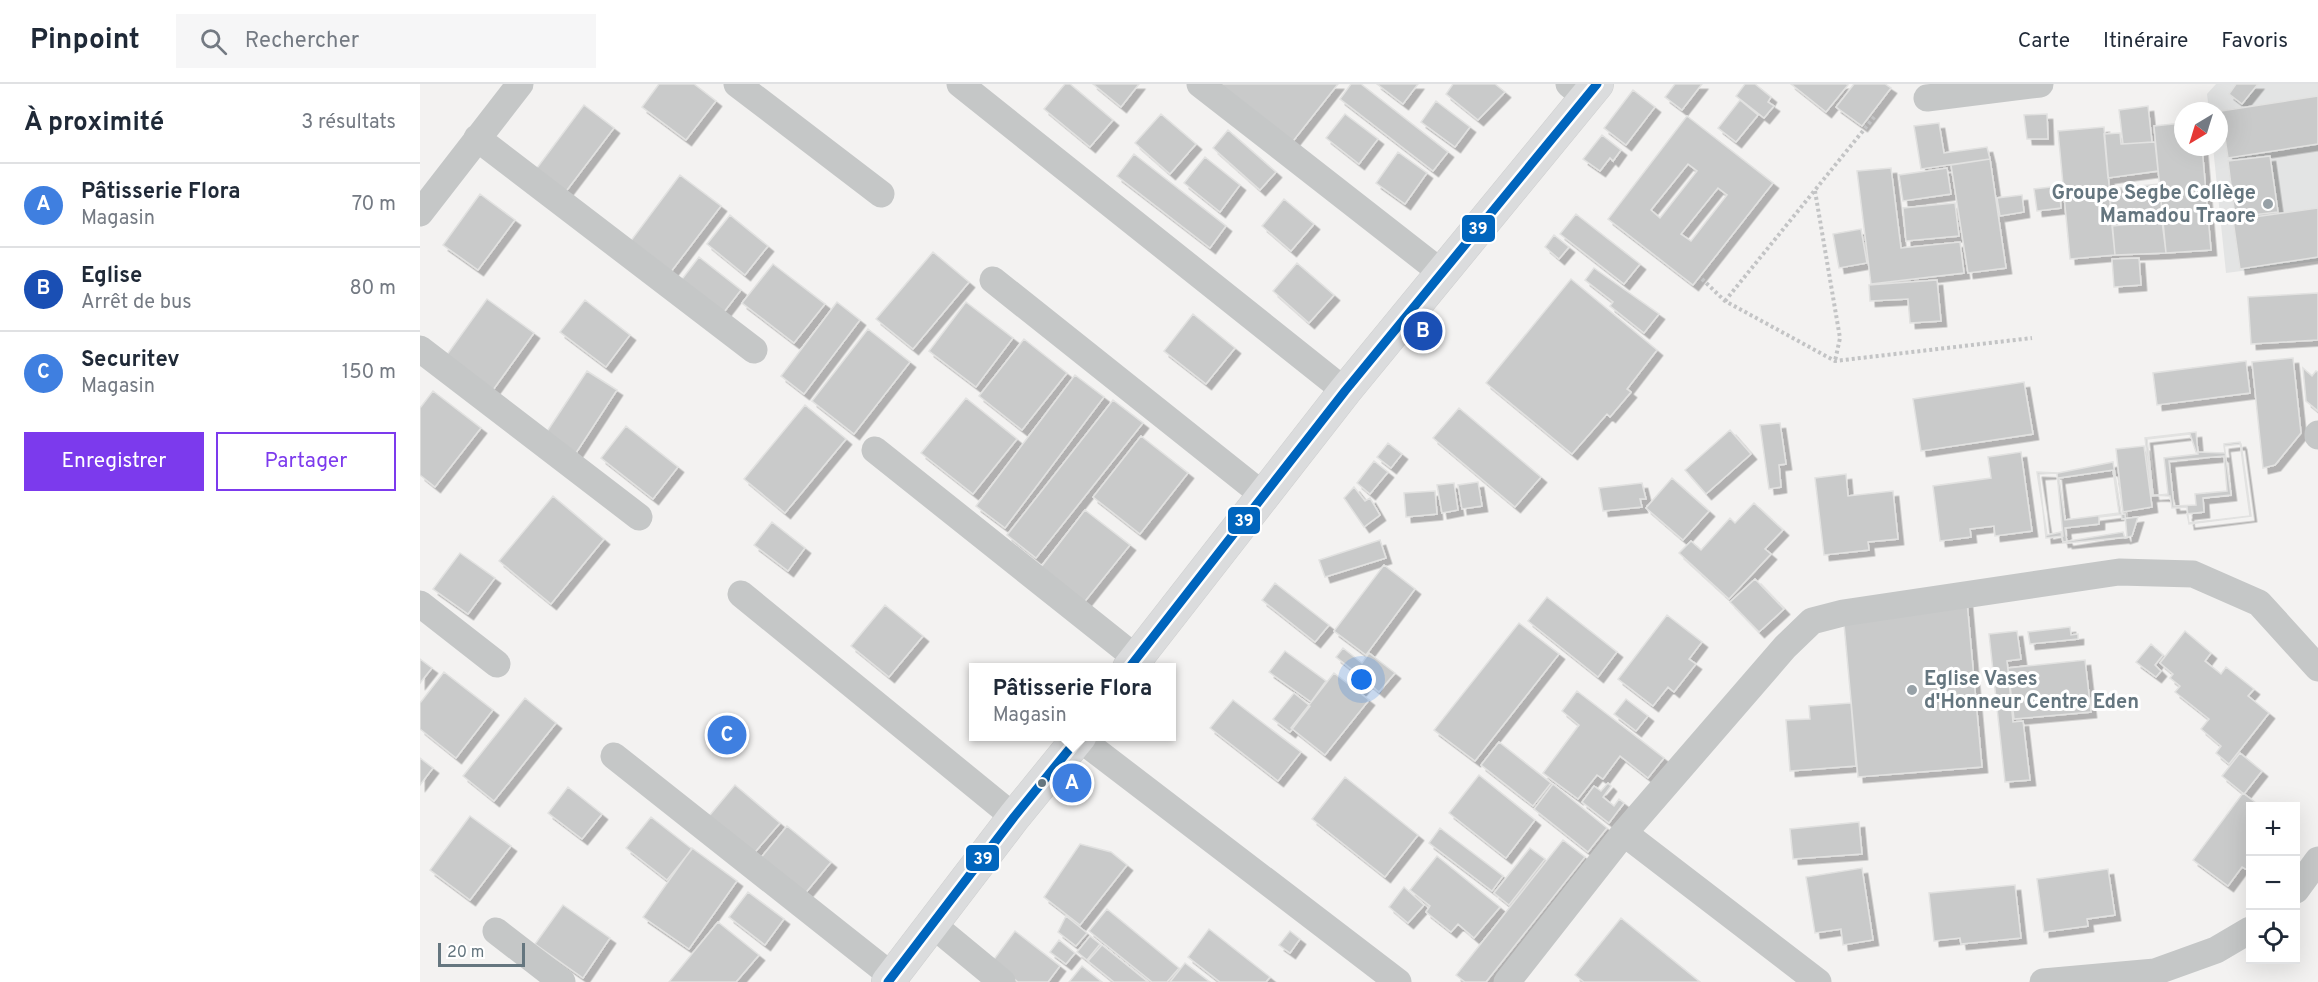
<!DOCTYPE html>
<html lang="fr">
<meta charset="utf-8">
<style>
:root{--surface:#fff;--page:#f6f6f7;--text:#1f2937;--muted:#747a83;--line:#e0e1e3;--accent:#7c3aed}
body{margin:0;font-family:Overpass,sans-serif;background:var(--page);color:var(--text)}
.controls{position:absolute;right:18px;bottom:18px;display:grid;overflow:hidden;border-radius:0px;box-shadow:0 6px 24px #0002}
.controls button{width:54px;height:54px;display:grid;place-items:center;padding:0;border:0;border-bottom:2px solid var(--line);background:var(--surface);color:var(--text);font:30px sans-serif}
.compass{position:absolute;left:1754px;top:18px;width:54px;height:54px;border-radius:50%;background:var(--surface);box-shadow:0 6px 24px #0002;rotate:218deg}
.scale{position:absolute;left:18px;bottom:15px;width:87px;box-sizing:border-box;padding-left:6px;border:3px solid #65767f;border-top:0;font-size:16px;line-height:21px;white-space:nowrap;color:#65767f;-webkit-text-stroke:4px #fff;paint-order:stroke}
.you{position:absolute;left:942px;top:596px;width:21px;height:21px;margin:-15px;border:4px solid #fff;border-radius:50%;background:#1a73e8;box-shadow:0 0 0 9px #1a73e833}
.badge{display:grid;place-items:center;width:39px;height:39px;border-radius:50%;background:var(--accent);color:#fff;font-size:20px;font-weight:700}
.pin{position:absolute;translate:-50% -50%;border:3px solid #fff;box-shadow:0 2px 6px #0006}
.popup{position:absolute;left:549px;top:579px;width:207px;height:78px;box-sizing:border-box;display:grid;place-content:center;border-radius:0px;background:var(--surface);filter:drop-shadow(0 2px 4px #0005);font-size:20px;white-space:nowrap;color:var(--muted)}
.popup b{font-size:22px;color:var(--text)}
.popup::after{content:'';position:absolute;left:50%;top:100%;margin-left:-12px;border:12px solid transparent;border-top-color:var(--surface)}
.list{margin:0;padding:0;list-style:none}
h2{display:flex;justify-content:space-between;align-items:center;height:78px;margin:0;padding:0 24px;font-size:26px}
h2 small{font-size:20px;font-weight:400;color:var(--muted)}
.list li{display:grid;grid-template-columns:39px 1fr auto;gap:18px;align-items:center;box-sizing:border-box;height:84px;padding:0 24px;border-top:2px solid var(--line)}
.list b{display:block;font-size:22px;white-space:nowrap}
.list p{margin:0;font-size:20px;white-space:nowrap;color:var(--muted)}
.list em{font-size:20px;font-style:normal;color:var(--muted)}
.actions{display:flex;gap:12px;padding:18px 24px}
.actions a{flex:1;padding:14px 0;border:2px solid var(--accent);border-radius:0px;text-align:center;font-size:21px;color:var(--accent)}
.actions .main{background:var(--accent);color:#fff}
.icon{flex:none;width:33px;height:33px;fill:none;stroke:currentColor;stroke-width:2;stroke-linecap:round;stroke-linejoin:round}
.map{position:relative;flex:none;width:1898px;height:898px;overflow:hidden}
header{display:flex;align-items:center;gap:36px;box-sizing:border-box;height:84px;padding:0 30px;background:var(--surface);border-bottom:2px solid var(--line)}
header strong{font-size:28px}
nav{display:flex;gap:33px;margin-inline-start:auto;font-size:21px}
.search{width:420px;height:54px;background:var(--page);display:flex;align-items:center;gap:15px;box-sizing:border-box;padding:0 21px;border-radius:0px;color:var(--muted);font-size:22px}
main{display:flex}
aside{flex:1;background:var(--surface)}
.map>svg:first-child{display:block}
.built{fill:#e3e4e4}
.building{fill:#c9caca;stroke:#e2e2e1;stroke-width:1.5;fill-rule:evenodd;filter:url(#shadow)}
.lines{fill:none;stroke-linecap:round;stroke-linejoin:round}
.secondary-casing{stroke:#cecfcf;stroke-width:34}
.path{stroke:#c3c4c5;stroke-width:4;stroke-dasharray:3 3;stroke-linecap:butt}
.street{stroke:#c5c7c7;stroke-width:27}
.secondary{stroke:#dbdcdd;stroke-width:33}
.bus-1-casing{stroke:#fff;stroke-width:14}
.bus-1{stroke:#0065bd;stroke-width:9}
.poi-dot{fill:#97a1a7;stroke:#fff;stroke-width:2}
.bus-dot{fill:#65767f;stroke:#fff;stroke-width:2}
.labels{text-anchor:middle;stroke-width:6;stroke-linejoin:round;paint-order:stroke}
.poi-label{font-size:20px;font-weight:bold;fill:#65767f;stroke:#fff;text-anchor:end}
.line-badge{stroke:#fff;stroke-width:2}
.badge-label{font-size:16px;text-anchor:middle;font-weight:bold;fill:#fff}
</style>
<header>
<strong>Pinpoint</strong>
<div class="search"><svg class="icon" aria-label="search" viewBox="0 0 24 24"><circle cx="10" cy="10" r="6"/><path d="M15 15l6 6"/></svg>Rechercher</div>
<nav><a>Carte</a><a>Itinéraire</a><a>Favoris</a></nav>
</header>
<main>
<aside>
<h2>À proximité<small>3 résultats</small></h2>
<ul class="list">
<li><span class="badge" style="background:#3f7fe0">A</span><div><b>Pâtisserie Flora</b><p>Magasin</p></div><em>70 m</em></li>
<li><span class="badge" style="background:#1a4fb4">B</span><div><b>Eglise</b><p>Arrêt de bus</p></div><em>80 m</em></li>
<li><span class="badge" style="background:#3f7fe0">C</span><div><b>Securitev</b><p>Magasin</p></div><em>150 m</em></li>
</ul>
<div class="actions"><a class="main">Enregistrer</a><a>Partager</a></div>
</aside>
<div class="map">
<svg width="1898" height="898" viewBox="0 0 1898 898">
<defs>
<filter id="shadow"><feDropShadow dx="5.5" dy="5.5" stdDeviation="0" flood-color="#0004"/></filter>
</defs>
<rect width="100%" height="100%" fill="#f3f2f1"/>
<path class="built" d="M1796,0H1898V177L1806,189L1793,63H1799V27H1789L1787,10Z"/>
<path class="building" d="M239,0H274L296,17L266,56L222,23Z
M645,0H650L693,36L670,63L624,25Z
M673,0H719L701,23Z
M791,0H918L870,61Z
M931,0H941L1028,68L1013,87L920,15Z
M957,0H998L983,20Z
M1033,0H1075L1085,8L1058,36L1026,10Z
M1255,0H1282L1262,26L1245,13Z
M1325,0H1335L1351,13L1348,18L1354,22L1344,34L1316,12Z
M1371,0H1426L1428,1L1406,28Z
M1434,0H1465L1471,4L1442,42L1416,23Z
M1816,0H1838L1822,20L1809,10Z
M1213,6L1235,23L1206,61L1184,44Z
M1898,12V60L1808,74L1801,27Z
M1320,16L1338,31L1316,58L1298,44Z
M1016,17L1050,43L1035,63L1001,38Z
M164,21L194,44L144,110L114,88Z
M1728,22L1732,58L1703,60L1699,26Z
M741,30L776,60L750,90L715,59Z
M925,30L958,55L939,80L906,54Z
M1627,30L1628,55H1607L1604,31Z
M1267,32L1353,99L1273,201L1188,135ZM1268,80L1277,87L1240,134L1231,126ZM1298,104L1307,111L1271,157L1261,150Z
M1519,39L1524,69L1567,63L1570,75L1501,85L1494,42Z
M1763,39V63H1782L1791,166L1746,169L1734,42Z
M1684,43L1695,171L1650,175L1638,47Z
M808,46L856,88L840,106L793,64Z
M1700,49L1701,60L1735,58L1738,87L1688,94L1684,50Z
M1182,51L1201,66L1193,77L1190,74L1180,87L1163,75Z
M978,68L1007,89L985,120L956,99Z
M714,70L806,142L790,164L697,92Z
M1850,72L1858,128L1815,133L1808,77Z
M785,73L820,101L800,128L764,99Z
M1570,75L1586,184L1548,189L1531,81Z
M1471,84L1481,164L1540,158L1544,189L1451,200L1437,87Z
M1527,84L1531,110L1483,117L1479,91Z
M260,91L301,122L247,193L207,162Z
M1739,100L1742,127L1691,133L1689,105Z
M1639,102L1641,124L1617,127L1614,105Z
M60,110L95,136L58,186L23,161Z
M1602,111L1604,128L1580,132L1577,114Z
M864,115L894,140L871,167L842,142Z
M1535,119L1539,152L1486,157L1483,124Z
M1898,124V173L1820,185L1813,136Z
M1156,130L1220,180L1204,200L1140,150Z
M310,131L348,162L325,191L287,160Z
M1742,137L1746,169L1695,171L1692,142Z
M1441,145L1447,179L1419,184L1413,150Z
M1134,151L1149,163L1139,175L1125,163Z
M513,168L549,198L493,265L456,235Z
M279,173L321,206L301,232L259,199Z
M1719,174L1721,201L1694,203L1692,175Z
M877,179L914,211L889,239L853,207Z
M353,180L405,220L374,259L322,219Z
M1174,184L1239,230L1224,249L1190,222L1193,218L1165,196Z
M1151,195L1237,266L1207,305L1211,308L1190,333L1187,330L1152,370L1066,299Z
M1517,196L1521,237L1490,239L1488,215L1450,217L1449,201Z
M1898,209V256L1831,260L1828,213Z
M67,215L114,249L73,306L26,272Z
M165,216L210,251L186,283L140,248Z
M417,218L440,236L384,310L361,292Z
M546,218L593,254L556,303L509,267Z
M773,230L815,264L786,300L744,267Z
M448,245L490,278L434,350L392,317Z
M604,255L647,289L602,346L559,312Z
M1873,274L1881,349L1855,381L1843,384L1832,278Z
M1826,277L1830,309L1737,321L1733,289Z
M1883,284L1892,292L1896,287L1898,288V327L1886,317Z
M167,287L197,306L156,369L126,349Z
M655,291L684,313L585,444L556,422Z
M1604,298L1613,350L1501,367L1493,315Z
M13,307L61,344L15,403L0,391V324Z
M546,314L597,355L553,410L501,369Z
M693,316L723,339L616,474L587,451Z
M385,321L426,355L365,429L324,395Z
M1039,324L1121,393L1095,423L1013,354Z
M1360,339L1366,380L1359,381L1361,403L1349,405L1340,341Z
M206,342L258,383L233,415L181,374Z
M1310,346L1331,370L1286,410L1265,386Z
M1776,348L1778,370L1744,374L1748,410L1732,412L1725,354Z
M1770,350L1776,368L1805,369L1804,362L1821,360L1831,432L1769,440L1767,423L1752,424L1750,412L1733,411L1727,355Z
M721,352L768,389L720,450L673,413Z
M1820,358L1830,432L1769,439L1767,430L1784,428L1783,414L1811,411L1804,360Z
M968,359L982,370L971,384L957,373Z
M1724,362L1732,423L1703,428L1696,365Z
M1601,368L1612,447L1575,452L1574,442L1550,445L1551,453L1520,457L1513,402L1571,394L1568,373Z
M1804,372L1807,407L1775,410L1776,421L1754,422L1749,377Z
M954,377L968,388L950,410L937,399Z
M1693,378L1702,435L1718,433L1712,452L1705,454L1703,448L1643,458L1641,448L1627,451L1617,388L1638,389Z
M1693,386L1699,429L1645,436L1639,394Z
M1637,389L1643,452L1626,454L1619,390Z
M1426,390L1428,412L1473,407L1478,455L1448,458L1449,466L1404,471L1395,394Z
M1252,394L1289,427L1263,456L1226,424Z
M1058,398L1062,422L1042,425L1038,401Z
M1034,399L1038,426L1022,429L1017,401Z
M1222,399L1226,415H1220L1222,423L1183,427L1179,404Z
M934,403L945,417L950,414L960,431L944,443L924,414Z
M1015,407L1017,430L986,433L984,409Z
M133,412L184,455L131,520L79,477Z
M1334,419L1363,446L1345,465L1351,470L1309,515L1259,469L1271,457L1281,466L1310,434L1315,439Z
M665,426L710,461L662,521L618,487Z
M1705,430L1707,453L1647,459L1645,444L1679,440V433Z
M352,438L385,464L368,487L334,461Z
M960,456L966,474L905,493L899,476Z
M40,469L75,494L48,530L13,505Z
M964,481L995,505L946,571L914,547Z
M1335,495L1364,525L1339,548L1310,518Z
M855,499L909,541L895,558L842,516Z
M1127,513L1197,568L1178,593L1108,537Z
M1547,518L1562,683L1438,693L1423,529Z
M465,521L503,552L469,593L431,562Z
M1247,531L1282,558L1269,575L1276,580L1254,608L1248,603L1233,622L1198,595Z
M1099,539L1139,570L1055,677L1014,646Z
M1650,543L1651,551L1658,550V555L1610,560L1608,548Z
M1597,547L1601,575L1587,577L1593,638L1603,637L1610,696L1585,698L1569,550Z
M1765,547L1791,569L1785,577L1801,590L1806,583L1834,605L1828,612L1849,629L1809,680L1796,669L1801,662L1781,645L1789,635L1755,608L1760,602L1750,594L1753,590L1740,579Z
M1731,560L1743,571L1735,581L1741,587L1736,593L1716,578Z
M923,564L942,579L949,569L975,589L959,608L947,598L940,607L928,598L935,588L916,573Z
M865,567L906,597L891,618L849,588Z
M0,575L12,584L0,599Z
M1665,576L1671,628L1594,635L1588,584Z
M24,588L73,626L36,674L0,645V619Z
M914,589L949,616L905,671L871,644Z
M1157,607L1244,674L1228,694L1200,672L1183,695L1177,691L1158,715L1123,689L1159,641L1142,627Z
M874,609L890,622L870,648L853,635Z
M105,614L136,639L74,717L43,692Z
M1206,615L1228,632L1216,647L1194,630Z
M813,616L881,668L858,697L790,644Z
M1431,619L1436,682L1370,687L1366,636L1390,635L1389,622Z
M1079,658L1131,699L1113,722L1061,681Z
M1820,669L1842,687L1824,710L1802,692Z
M0,674L13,684L0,701Z
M1059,691L1115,736L1086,774L1029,729Z
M925,693L998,751L965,793L892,735Z
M1188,699L1191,702L1183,713L1194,722L1199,715L1204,719L1189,739L1162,718L1174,702L1181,707Z
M1133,700L1187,744L1168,768L1114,725Z
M315,701L360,739L330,774L285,737Z
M148,703L182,730L162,755L128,729Z
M1823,709L1840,722H1830V784L1829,787L1822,783L1808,802L1773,776Z
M50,732L91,762L50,816L10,786Z
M231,733L272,765L247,796L206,764Z
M1439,738L1442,770L1373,775L1370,745Z
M367,742L411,778L383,812L339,776Z
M1020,744L1083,792L1072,807L1009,759Z
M1143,756L1165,773L1066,898H1045L1036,891Z
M660,760L691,768L707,781L660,841L624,813Z
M272,764L317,797L269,865L223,833Z
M1110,764L1125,775L1089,821L1074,809Z
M1017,772L1080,823L1054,854L1038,840L1031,848L1006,828L1010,822L990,806Z
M1442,784L1453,856L1423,861L1421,845L1395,849L1386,793Z
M1688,785L1695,831L1667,835L1668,842L1624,848L1617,795Z
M1595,801L1601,854L1541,860L1540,854L1514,857L1509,809Z
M984,803L1004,821L988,839L969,823Z
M328,808L364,835L345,861L309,833Z
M143,821L190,854L163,894L115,860Z
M687,825L759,884L747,898H732L669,847Z
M646,832L667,849L656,862L638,848Z
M1201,834L1280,898H1164L1155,891Z
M298,838L339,871L316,898H249Z
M789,845L850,893L846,898H800L768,873Z
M595,847L640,882L628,898H598L572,878Z
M870,847L880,855L870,869L859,861Z
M670,852L680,860L667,876L657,868Z
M639,856L655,869L646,880L630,868Z
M682,861L728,898H694L668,877Z
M765,879L790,898H750Z
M662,882L682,898H649Z"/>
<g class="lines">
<defs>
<path id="secondary" d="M709,584L925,307L1177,0
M468,898L594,733L660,652"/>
</defs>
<use href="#secondary" class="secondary-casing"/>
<path class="path" d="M1395,107L1420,254L1415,277
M1282,195L1305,217L1415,277L1612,254
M1305,217L1455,32"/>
<path class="street" d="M317,0L461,110
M540,0L925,307
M780,0L1022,189
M1149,0L1166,14
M1507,14L1620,0
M57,54L334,266
M0,129L100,0
M573,196L843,411
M0,265L219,433
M1898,350V352
M455,366L716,574
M321,510L594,733
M0,520L77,580
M659,654L978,898
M194,672L472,892
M1204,749L1398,898
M1876,806L1898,776
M513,841L582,898
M76,847L142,898
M1087,898L1204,749L1365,563L1392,537L1423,529L1699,488L1773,490L1839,519L1898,584
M1623,898L1735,888L1796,866L1830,846"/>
<use href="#secondary" class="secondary"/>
<defs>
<path id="bus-1" d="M709,584L925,307L1177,0
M468,898L594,733L660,652"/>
</defs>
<use href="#bus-1" class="bus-1-casing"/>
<use href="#bus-1" class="bus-1"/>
</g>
<g class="poi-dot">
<circle cx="1848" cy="120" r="6"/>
<circle cx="1492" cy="606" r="6"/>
</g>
<circle class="bus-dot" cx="622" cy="699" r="5"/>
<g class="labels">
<g class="poi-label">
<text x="1836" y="115">Groupe Segbe Collège<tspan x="1836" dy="23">Mamadou Traore</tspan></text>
<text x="1504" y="601" text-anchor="start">Eglise Vases<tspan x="1504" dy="23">d'Honneur Centre Eden</tspan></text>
</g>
</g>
<g class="line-badge">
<rect x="1041" y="130" width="35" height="29" rx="6" fill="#0065bd"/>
<rect x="807" y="422" width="34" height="29" rx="6" fill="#0065bd"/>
<rect x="545" y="760" width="35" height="28" rx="6" fill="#0065bd"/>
</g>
<g class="badge-label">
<text x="1058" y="150">39</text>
<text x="824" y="442">39</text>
<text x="563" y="780">39</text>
</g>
</svg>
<div class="controls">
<button>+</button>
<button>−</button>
<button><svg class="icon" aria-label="locate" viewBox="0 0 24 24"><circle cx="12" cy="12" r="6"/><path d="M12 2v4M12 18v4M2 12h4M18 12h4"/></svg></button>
</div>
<svg class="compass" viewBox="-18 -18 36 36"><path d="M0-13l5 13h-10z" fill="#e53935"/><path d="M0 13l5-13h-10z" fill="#747a83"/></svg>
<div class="scale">20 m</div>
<div class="you"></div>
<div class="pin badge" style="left:652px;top:699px;background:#3f7fe0">A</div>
<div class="popup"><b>Pâtisserie Flora</b>Magasin</div>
<div class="pin badge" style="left:1003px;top:247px;background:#1a4fb4">B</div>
<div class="pin badge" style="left:307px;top:651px;background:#3f7fe0">C</div>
</div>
</main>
